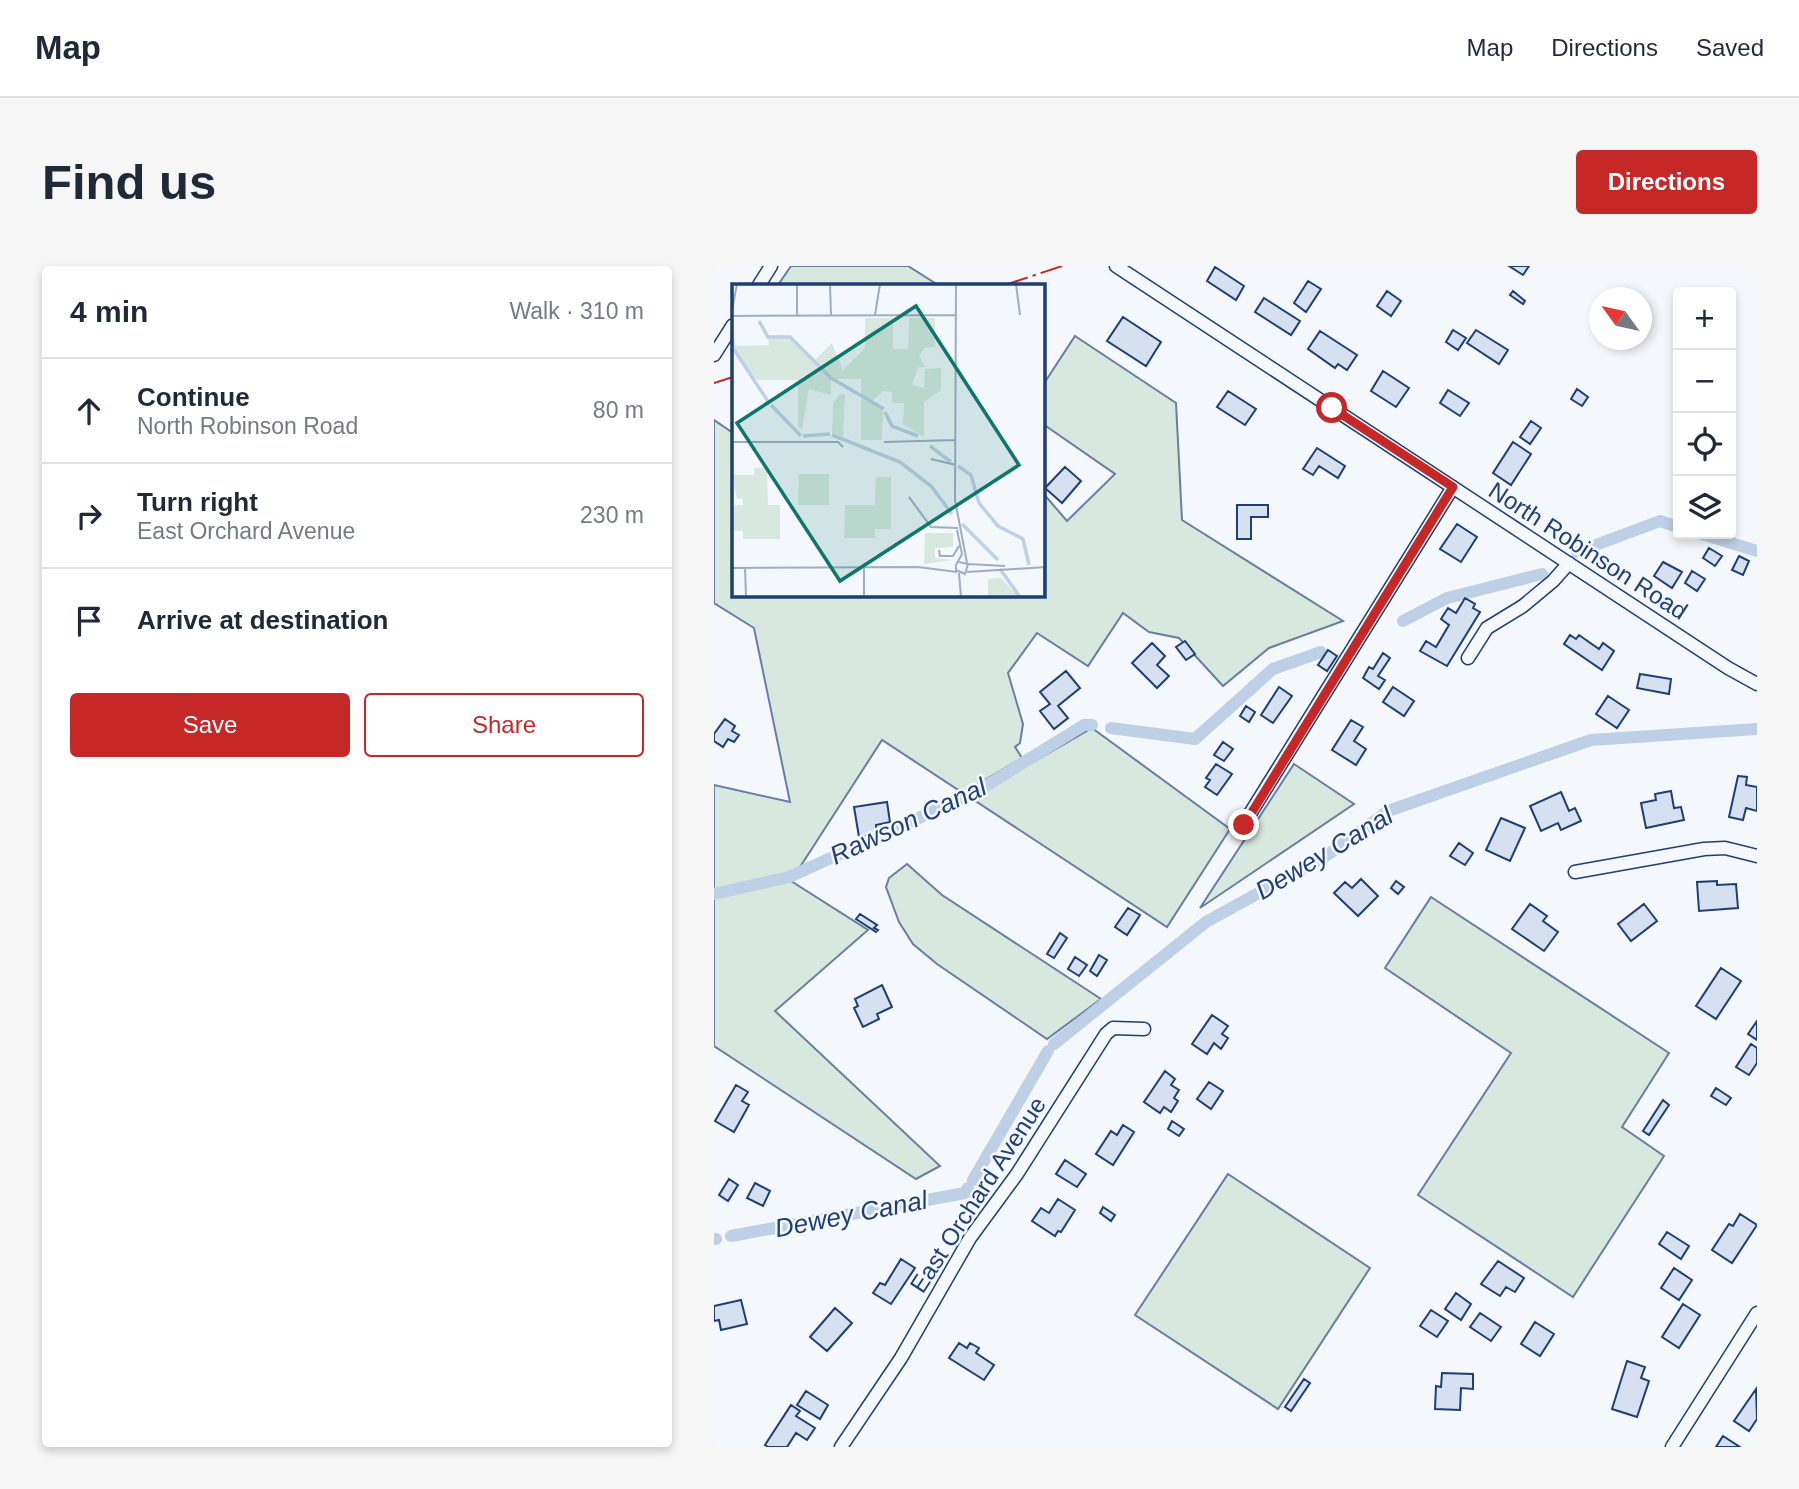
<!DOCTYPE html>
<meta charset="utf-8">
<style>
:root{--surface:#fff;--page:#f6f6f7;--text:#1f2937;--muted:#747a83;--line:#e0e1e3;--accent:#c62828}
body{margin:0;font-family:Arial,sans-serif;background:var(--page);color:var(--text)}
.controls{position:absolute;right:21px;top:21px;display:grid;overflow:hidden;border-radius:7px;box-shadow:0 4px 10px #0003}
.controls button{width:63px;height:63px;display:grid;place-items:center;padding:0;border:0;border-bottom:2px solid var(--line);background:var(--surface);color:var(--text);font:35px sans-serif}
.compass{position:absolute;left:875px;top:21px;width:63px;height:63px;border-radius:50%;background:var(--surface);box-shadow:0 4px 10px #0003;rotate:303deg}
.stop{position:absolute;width:21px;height:21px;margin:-16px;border:5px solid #c62828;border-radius:50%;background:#fff}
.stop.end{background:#c62828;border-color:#fff;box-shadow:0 2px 7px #0008}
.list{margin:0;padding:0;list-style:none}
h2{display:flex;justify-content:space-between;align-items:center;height:91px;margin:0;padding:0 28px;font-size:30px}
h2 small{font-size:23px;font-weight:400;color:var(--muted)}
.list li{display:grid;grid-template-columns:46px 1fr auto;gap:21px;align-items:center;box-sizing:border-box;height:105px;padding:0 28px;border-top:2px solid var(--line)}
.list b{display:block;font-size:26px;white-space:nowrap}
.list p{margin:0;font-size:23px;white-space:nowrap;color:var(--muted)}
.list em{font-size:23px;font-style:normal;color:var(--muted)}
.actions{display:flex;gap:14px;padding:21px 28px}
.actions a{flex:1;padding:16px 0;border:2px solid var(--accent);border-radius:7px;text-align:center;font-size:24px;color:var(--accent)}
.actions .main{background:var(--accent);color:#fff}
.icon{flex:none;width:38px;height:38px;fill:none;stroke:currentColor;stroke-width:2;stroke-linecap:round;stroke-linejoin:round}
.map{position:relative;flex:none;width:1043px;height:1181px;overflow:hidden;border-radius:7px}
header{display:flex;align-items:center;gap:42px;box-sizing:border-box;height:98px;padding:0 35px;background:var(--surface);border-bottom:2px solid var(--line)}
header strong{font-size:33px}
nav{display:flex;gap:38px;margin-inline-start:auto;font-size:24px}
.intro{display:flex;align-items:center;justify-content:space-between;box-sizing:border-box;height:168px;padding:0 42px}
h1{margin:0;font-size:49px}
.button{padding:18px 32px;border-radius:7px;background:var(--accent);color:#fff;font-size:24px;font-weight:700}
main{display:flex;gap:42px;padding:0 42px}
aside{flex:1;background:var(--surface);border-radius:7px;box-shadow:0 4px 10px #0003}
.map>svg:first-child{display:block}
.green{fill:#d7e8df;stroke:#687fa3;stroke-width:2}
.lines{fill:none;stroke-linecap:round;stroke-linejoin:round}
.canal{stroke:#bed0e5;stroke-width:12}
.building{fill:#d5e0f0;stroke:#1d3f73;stroke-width:2}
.minor-casing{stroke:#1d3f73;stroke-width:15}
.minor{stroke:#f4f7fb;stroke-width:12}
.power{stroke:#c62828;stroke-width:2;stroke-dasharray:24 5 3.5 5;stroke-linecap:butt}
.route{stroke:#c62828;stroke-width:9}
.labels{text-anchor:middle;stroke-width:5;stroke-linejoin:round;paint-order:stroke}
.street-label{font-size:24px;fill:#1d3f73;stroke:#f4f7fb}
.water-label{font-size:26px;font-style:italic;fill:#1d3f73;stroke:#f4f7fb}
.inset-river{fill:none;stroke:#bed0e5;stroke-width:3.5}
.inset-road{fill:none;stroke:#9eadc5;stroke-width:2}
.view{fill:#0f766e;fill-opacity:0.15;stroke:#0f766e;stroke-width:3.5}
.inset-edge{fill:none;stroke:#1d3f73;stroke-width:3.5}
</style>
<header>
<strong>Map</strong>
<nav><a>Map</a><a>Directions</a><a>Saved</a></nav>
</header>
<div class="intro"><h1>Find us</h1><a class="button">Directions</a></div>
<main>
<aside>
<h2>4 min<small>Walk · 310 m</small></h2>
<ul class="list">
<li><svg class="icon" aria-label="ahead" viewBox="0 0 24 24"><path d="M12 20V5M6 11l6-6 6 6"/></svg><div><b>Continue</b><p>North Robinson Road</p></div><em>80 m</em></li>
<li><svg class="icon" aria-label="right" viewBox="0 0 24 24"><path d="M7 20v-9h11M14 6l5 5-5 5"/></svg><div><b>Turn right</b><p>East Orchard Avenue</p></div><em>230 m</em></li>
<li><svg class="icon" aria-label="arrive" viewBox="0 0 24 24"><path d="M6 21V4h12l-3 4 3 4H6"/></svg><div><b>Arrive at destination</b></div></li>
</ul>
<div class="actions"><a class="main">Save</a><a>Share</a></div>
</aside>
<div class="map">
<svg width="1043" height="1181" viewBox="0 0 1043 1181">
<rect width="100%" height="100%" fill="#f4f7fb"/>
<path class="green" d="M77,0H194L224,19H64Z
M361,70L462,137L468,254L629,355L555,382L509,420L465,372L435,366L409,347L374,400L323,367L294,407L309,458L306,477L301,481L308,492L249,527L168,474L77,615L154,664L61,745L226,900L202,913L0,780V519L76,536L40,362L0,337V154L19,167V329H329V227L353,255L401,208L329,158V119Z
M378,462L516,563L453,661L257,532Z
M580,498L640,538L486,642Z
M193,598L228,629L387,733L333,773L223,698L199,678L185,656L172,621L175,612Z
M717,631L955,787L908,861L950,890L859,1031L704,929L797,787L671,702Z
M514,908L656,1002L564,1143L421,1049Z"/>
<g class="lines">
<path class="canal" d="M988,268L1043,285
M863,286L946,255L964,261
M689,355L733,332L828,308
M397,462L481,473L559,403L607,386
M0,628L75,611L262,526L370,459H378
M340,778L492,656L612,590L674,545L877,474L1043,463
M259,914L334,785
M17,970L251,927L254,922
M0,973H2"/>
</g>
<path class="building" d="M795,0H815L809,9Z
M501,1L530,20L522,34L493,15Z
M594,15L607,23L592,46L580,37Z
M673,25L687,35L677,50L663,40Z
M799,25L811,35L809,38L796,29Z
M550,32L586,55L577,69L541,46Z
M409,51L447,76L432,100L393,75Z
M739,64L752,72L744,84L732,76Z
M762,64L794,84L785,98L753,77Z
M606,65L643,89L633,104L624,98L621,102L594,83Z
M669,105L695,122L682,141L657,125Z
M863,123L874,131L868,140L857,133Z
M734,124L755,137L746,150L726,137Z
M514,125L542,143L531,159L503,141Z
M817,155L827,162L816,178L806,171Z
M799,176L817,188L797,219L779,207Z
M603,182L631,200L624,212L605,200L599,209L589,203Z
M351,201L367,215L348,237L331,222Z
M523,239H554V251H537V273H523Z
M743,258L763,271L747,296L726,283Z
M995,282L1008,290L1001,300L989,292Z
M1025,290L1035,295L1029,309L1018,304Z
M949,296L968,306L958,322L940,310Z
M978,305L991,313L983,325L971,317Z
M751,332L761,338L759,342L766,346L733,400L706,385L712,375L722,381L735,359L727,353L734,342L742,347Z
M856,369L862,373L865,369L885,383L889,377L900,385L888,404L850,378Z
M471,375L481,388L472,394L462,381Z
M438,377L451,390L443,399L455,410L443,422L418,397Z
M614,384L623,390L613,405L604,399Z
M669,387L676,392L664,410L671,414L665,423L649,412L655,401L659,403Z
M352,405L366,422L344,440L354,452L340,463L326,445L336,438L326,426Z
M926,408L957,413L955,428L923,422Z
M565,421L578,430L559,457L547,449Z
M679,421L700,435L690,450L669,436Z
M894,430L915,444L903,462L882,448Z
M532,440L541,446L535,456L526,450Z
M11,453L21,460L18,465L25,469L20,476L14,473L9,481L0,475V468Z
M637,454L649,461L640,475L652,483L642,499L618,484Z
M509,476L519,483L510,495L500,489Z
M502,498L518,508L503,529L491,521L496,514L492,512Z
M1024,510L1033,511L1032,519L1043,521V545L1032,542L1029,554L1015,551Z
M957,525L960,542L967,541L970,554L932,562L927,537L942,534L941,528Z
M847,526L855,545L861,542L867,555L847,564L844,557L827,565L816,540Z
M173,536L176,556L162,559L163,568L145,571L140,541Z
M787,552L811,562L796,595L772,584Z
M745,577L759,587L751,599L736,590Z
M647,613L664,630L644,650L620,627L631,616L638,622Z
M682,615L690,621L684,628L677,622Z
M1003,615V619L1022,618L1024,642L985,645L983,616Z
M816,638L833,650L829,655L844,666L830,685L798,663Z
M930,638L943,655L917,675L904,658Z
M414,642L426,649L413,669L401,661Z
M146,648L163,659L160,662L164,664L162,666L142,653Z
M346,667L353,672L340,692L333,688Z
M385,689L393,694L383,710L376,705Z
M361,691L373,699L365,710L354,703Z
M1007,702L1027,715L1002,753L982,740Z
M168,719L178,741L163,748L165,753L149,761L140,742L144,740L141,733Z
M498,749L514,760L508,768L514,772L507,783L500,777L493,788L478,778Z
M1043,755V774L1034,768Z
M1037,778L1043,782V797L1035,809L1022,801Z
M451,805L461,813L457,819L465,824L460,832L464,835L457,846L450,841L446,847L430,836Z
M495,816L509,825L497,843L483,833Z
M22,819L34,826L28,835L35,839L20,866L1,855Z
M1002,822L1017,832L1012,839L997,830Z
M949,834L955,839L935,869L929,865Z
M458,855L470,863L465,870L454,863Z
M409,859L420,866L399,899L382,888L397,865L403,869Z
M351,894L372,908L363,921L342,908Z
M15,913L24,919L14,935L5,929Z
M41,917L56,925L49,940L33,932Z
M344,933L361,944L347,966L344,965L341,970L318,955L327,942L335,947Z
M389,941L401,949L397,955L386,947Z
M1026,948L1043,959L1018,997L998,984L1015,958L1019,960Z
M953,966L975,980L967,993L945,978Z
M187,993L201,1002L177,1038L159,1027L166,1017L171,1019Z
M784,995L810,1012L801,1026L792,1021L786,1030L767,1018Z
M960,1002L978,1014L965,1034L947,1022Z
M742,1027L757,1038L747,1054L731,1043Z
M27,1034L33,1058L7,1064L5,1054L0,1055V1040Z
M969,1038L986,1049L965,1082L948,1071Z
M121,1042L138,1057L113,1085L96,1071Z
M717,1044L734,1055L723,1071L706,1060Z
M766,1047L787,1061L777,1075L756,1061Z
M821,1056L840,1068L826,1090L807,1078Z
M245,1077L253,1082L256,1077L265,1082L262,1087L280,1099L270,1114L235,1092Z
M913,1095L931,1101L927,1112L935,1115L923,1151L898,1143Z
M728,1107L759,1108V1123L747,1122L746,1144L721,1143L722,1120L727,1121Z
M590,1113L596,1117L577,1145L571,1141Z
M1042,1123L1043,1153L1035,1165L1020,1155Z
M92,1125L114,1139L106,1153L83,1139Z
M77,1139L86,1145L82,1150L101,1162L93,1174L82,1167L73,1181H54L51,1179Z
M1009,1170L1026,1181H1002Z"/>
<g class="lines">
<defs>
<path id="minor" d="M402,0L1014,402L1043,418
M45,19L57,0
M0,89L19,59
M754,392L773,362L809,340L839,315L855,297
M529,559L739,221
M861,606L990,583L1011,582L1043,590
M127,1181L187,1092L256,972L303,908L392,768L399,762L430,763
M958,1181L1043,1047"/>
</defs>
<use href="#minor" class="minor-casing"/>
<use href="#minor" class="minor"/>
<path class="power" d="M291,19L348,0
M0,117L19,111"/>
</g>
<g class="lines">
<path class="route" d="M530,559L739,221L618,142"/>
</g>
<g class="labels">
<g class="street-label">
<text transform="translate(874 285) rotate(33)" y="8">North Robinson Road</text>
<text transform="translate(264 929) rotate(-57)" y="8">East Orchard Avenue</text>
</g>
<g class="water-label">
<text transform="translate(194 555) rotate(-25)" y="9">Rawson Canal</text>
<text transform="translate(610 587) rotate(-31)" y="9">Dewey Canal</text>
<text transform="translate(137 948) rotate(-11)" y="9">Dewey Canal</text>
</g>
</g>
<g transform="translate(18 18)">
<rect width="313" height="313" fill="#f4f7fb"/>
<path d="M133,34H161V65H176L177,34H203V63L193,64L187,71L193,83H186L180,101L192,104L193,85L209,84V106L192,118V153L171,141L172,119H160V108L151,107L140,117L129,112V95H99V111L77,105L70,145L66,143V96H25L3,68V62L37,61L36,53L55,52L82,77L100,59L111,86L133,64ZM109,109L113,111L111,153L100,149L101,119ZM129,114L151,125L150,156H129ZM22,184H35L36,221H48V255H11V247H0V221H11V215H5L0,191H22ZM67,190H97V221H66ZM144,193H159V245H143V254H112L113,221H143ZM193,249H221V263L203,264V274L220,276L192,280ZM269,294L285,311L284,313H256V295Z" fill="#d7e8df"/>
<path class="inset-river" d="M27,37L36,53H58L99,94L152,125M0,50L1,64L37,119M39,121L69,152M153,128L160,142L186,152M100,151L168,178L199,202L220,230M71,152L98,150M198,162L219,178M226,182L239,191L247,219L266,242L291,255L297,281M230,240L266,276M268,285L288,313"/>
<path class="inset-road" d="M98,0L99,31M224,0L223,216L235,279M284,0L288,31M0,26L5,0M65,31V0M143,31L148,0M0,32L224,31M0,158H106L111,163M152,158L224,156M199,175L224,181M177,213L199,243L226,244M225,246L230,270L224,281V286L233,290L236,280L227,278M207,266L208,272H221L227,262M236,280L273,282M0,284L186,283L225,288M13,284L14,313M235,288L314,283M227,289L229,313M132,313V284M312,313V283"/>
<path class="view" d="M184,22L287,181L108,297L5,139Z"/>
<rect width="313" height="313" class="inset-edge"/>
</g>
</svg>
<div class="controls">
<button>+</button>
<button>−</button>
<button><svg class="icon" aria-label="locate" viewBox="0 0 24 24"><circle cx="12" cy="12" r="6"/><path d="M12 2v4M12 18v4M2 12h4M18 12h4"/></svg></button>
<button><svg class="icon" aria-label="layers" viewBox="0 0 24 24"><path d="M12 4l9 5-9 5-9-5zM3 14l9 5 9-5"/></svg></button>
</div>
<svg class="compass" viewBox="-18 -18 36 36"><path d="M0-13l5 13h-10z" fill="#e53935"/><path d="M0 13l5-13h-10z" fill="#747a83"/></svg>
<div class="stop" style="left:618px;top:142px"></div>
<div class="stop end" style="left:530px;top:559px"></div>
</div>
</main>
